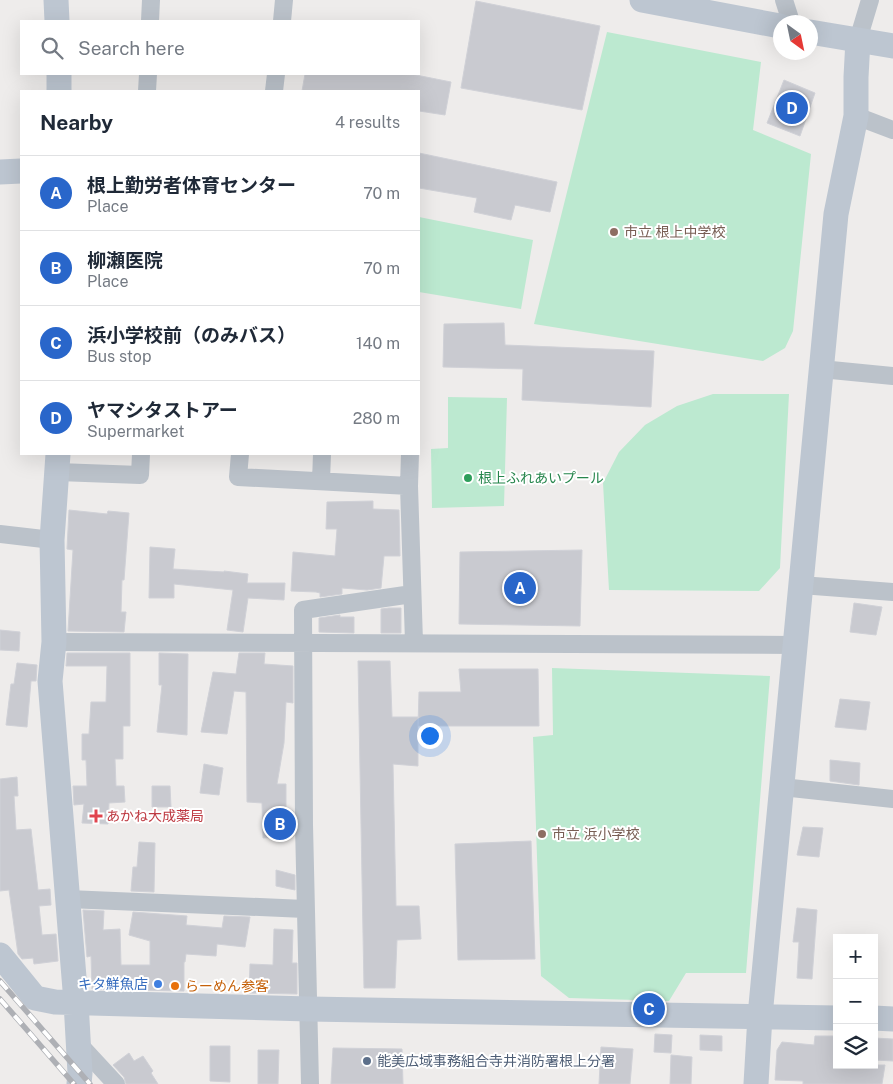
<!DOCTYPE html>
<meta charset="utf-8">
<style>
:root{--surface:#fff;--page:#f2f2f3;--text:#1f2937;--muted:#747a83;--line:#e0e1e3;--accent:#2966ca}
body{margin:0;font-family:"Public Sans","Noto Sans JP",sans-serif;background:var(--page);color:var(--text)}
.controls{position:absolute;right:15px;bottom:15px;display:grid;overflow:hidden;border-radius:0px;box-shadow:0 5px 20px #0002}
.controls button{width:45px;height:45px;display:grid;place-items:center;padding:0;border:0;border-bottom:1px solid var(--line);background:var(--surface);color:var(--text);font:25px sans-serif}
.compass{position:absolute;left:773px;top:15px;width:45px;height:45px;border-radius:50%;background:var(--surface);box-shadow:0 5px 20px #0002;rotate:147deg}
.you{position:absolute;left:429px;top:735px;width:18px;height:18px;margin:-12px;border:4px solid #fff;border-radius:50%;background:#1a73e8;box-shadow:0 0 0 8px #1a73e833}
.badge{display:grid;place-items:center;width:32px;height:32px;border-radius:50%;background:var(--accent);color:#fff;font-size:16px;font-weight:700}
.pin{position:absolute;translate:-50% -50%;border:2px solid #fff;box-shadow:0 1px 5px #0006}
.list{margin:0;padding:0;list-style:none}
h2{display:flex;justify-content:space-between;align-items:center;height:65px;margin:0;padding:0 20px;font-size:21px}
h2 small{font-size:16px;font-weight:400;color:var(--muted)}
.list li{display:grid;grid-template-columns:32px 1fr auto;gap:15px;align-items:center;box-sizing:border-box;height:75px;padding:0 20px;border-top:1px solid var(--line)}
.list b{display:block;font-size:19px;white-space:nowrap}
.list p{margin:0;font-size:16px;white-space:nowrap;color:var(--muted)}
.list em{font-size:16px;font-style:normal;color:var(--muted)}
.icon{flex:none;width:28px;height:28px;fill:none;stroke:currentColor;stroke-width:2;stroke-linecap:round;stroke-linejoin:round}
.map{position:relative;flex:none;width:893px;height:1084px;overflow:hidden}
.search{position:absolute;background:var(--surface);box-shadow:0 5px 20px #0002;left:20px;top:20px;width:400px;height:55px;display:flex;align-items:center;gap:12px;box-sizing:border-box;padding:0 18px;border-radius:0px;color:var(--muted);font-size:19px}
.panel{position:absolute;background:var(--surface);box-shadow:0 5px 20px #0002;left:20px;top:90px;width:400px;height:365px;border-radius:0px}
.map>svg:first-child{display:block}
.green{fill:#bce9d0}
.building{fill:#c9cad0;stroke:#d0d1d7}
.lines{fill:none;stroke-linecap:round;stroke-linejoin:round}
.street{stroke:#bbc2ca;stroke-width:18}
.secondary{stroke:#bdc6d1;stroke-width:25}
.rail-casing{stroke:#aeb0b5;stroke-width:5.5}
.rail{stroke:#fff;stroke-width:4;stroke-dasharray:11;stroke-linecap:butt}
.education-dot{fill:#8d6e63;stroke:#fff;stroke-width:2}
.leisure-dot{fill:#2e9e5b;stroke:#fff;stroke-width:2}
.health-dot{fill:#e0444e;stroke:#fff;stroke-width:2}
.shop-dot{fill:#3f7fe0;stroke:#fff;stroke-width:2}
.food-dot{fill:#e8710a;stroke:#fff;stroke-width:2}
.service-dot{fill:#5c6f8a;stroke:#fff;stroke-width:2}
.labels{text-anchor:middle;stroke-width:4;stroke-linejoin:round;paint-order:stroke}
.education-label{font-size:14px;fill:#785e54;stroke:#fff;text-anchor:start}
.leisure-label{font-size:14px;fill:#27864d;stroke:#fff;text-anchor:start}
.health-label{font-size:14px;fill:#be3a42;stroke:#fff;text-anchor:start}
.shop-label{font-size:14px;fill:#366cbe;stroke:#fff;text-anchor:end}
.food-label{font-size:14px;fill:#c56008;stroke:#fff;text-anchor:start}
.service-label{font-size:14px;fill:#4e5e75;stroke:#fff;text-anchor:start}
</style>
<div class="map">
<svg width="893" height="1084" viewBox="0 0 893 1084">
<rect width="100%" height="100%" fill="#eeeceb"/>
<path class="green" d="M607,32L761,62L753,130L811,154L793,331L785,348L763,361L534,324Z
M419,217L533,240L521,309L419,292Z
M713,394H789L780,568L759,591L609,590L603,483L619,452L645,425L677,406Z
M448,397L507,398L504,506L432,508L431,449L448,448Z
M552,668L770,676L746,973H686L669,1001L569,998L541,976L533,737L553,735Z"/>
<path class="building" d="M476,1L600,26L582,110L461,88Z
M305,74H411L451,82L445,115L419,111V91H302Z
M784,80L815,93L800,136L767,123Z
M419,153L557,182L550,212L515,205L511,220L474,212L477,198L419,188Z
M504,323L505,345L654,351L651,407L522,400L523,369L443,367L444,324Z
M373,501V509L399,510L400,556H384L381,588L367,590L342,588V594L320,597V593L316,592L291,591L293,552L335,556L337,529H326L327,502Z
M69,510L107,514L108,511L129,513L124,580H122L121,612H126L124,632L68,631L73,550L67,549Z
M150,547L175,549L173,569L224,572V571L248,574L247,583H285L284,600L248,598L243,632L227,630L233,590L174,584V598H149Z
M582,550L580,626L459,624L460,552Z
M854,603L882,607L876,635L850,632Z
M389,608H401V633H381V609Z
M340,615V617H354V633L319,632V618Z
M0,630L20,632L19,651L0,650Z
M67,653H130V726H123V759H115L116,786H124L125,802L109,803L108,824L82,823L84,804L74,805L73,786H87L86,760H82V734H89L91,702H106L107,666H66Z
M159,653L188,654L187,735L157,732L162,685H159Z
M239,653H265L264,664L293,666V703L286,702L284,743L277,784H286V811H293L294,836L263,838L262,803L247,802L246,692L234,691L227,734L201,732L213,672L236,674Z
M358,661H390L392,717H418V766L393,764L396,906H419L421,939L397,940L395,988H364Z
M17,663L37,665L36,681H31L27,727L6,725L11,684H14Z
M459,669H538L539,726H418L419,692H461Z
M840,699L870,702L866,730L835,727Z
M830,760L860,763L859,785L830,781Z
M204,764L223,768L219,795L200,793Z
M17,777L18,796H14L16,830L31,829L38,890L50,889L51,905L39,906L42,935L56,934L58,961L34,964L33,958L22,959L18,954L9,890L0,891V779Z
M152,786H170L171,807H152Z
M803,827L823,828L819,857L797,855Z
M531,841L535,959L458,960L455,844Z
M139,842L155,843L154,892L131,891L133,867H137Z
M276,870L295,875V890L276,886Z
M797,908L817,910L812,979L797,978L799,942H793Z
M83,910L104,911L103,930L120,929L121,965H150V941L129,935L133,912L187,916L186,925L222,928L224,916L250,917L245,947L217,944L216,956L186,954L185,962H184V991L92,989L91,956L87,957Z
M274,929L293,930L292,963H297V994L249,993L250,964L273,965Z
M655,1034L672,1035L671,1053L654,1052Z
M700,1035L722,1036V1051L700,1050Z
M815,1036H837V1065H885L882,1084H803V1081L775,1080L777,1050L782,1042L814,1045Z
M874,1038L893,1039V1061L874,1060Z
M210,1046H230V1082L210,1081Z
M601,1047L633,1049L630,1084H599Z
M333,1048L402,1049L403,1084H331Z
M258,1050H279L278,1084H258Z
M129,1053L134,1061L143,1056L153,1071L151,1073L158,1084H126L124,1077L113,1065Z
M671,1055L692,1057L691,1084H670Z"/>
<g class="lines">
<path class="street" d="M784,0L791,22
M150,21L151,0
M282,21L284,0
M858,40L870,0
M147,91L148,74
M274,91L276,74
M856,116L893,130
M821,369L893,376
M240,454L238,477L409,486
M410,454L409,486L414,642
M58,472L140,475L141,454
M321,481L322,454
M0,534L52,540
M801,585L893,592
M54,642L795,645
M782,787L893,799
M68,899L305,909
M78,1043L116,1084
M310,1084L304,825L303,610L412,594"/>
<path class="secondary" d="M56,0L57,21
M642,0L780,26
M810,32L893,46
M59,74V91
M0,172L21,171
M58,454L52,540L54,642L50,681L76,1002L80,1073L79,1084
M0,955L35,998L55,1002L309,1009L837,1018
M874,1018L893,1019
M756,1084L760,1016L836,214L856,116V77L858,40"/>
<defs>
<path id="rail" d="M0,981L90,1084
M0,999L74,1084"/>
</defs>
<use href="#rail" class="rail-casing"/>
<use href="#rail" class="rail"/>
</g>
<g class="education-dot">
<circle cx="614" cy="232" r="5"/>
<circle cx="542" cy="834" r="5"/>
</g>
<circle class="leisure-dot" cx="468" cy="478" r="5"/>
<path class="health-dot" d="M93.5 808.5h5v5h5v5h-5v5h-5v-5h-5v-5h5z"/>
<circle class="shop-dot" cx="158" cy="984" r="5"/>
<circle class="food-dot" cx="175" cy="986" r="5"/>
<circle class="service-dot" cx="367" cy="1061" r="5"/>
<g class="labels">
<g class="education-label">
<text x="624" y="237">市立 根上中学校</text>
<text x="552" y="839">市立 浜小学校</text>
</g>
<g class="leisure-label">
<text x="478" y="483">根上ふれあいプール</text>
</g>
<g class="health-label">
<text x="106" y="821">あかね大成薬局</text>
</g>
<g class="shop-label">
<text x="148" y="989">キタ鮮魚店</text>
</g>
<g class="food-label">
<text x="185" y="991">らーめん参客</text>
</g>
<g class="service-label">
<text x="377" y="1066">能美広域事務組合寺井消防署根上分署</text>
</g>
</g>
</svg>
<div class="controls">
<button>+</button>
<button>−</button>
<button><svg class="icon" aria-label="layers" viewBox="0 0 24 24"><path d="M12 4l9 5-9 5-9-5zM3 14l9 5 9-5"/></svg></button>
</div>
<svg class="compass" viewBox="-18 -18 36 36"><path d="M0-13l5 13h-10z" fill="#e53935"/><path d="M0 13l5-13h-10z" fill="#747a83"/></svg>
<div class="you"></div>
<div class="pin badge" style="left:520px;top:588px">A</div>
<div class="pin badge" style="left:280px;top:824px">B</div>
<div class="pin badge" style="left:649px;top:1009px">C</div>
<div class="pin badge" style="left:792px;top:108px">D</div>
<div class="search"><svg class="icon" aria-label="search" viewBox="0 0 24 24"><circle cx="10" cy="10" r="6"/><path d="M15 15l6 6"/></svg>Search here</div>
<section class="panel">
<h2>Nearby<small>4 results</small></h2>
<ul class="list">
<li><span class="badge">A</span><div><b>根上勤労者体育センター</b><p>Place</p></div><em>70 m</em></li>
<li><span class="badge">B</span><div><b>柳瀬医院</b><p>Place</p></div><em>70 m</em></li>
<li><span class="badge">C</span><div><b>浜小学校前（のみバス）</b><p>Bus stop</p></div><em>140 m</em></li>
<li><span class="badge">D</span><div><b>ヤマシタストアー</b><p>Supermarket</p></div><em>280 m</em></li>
</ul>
</section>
</div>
